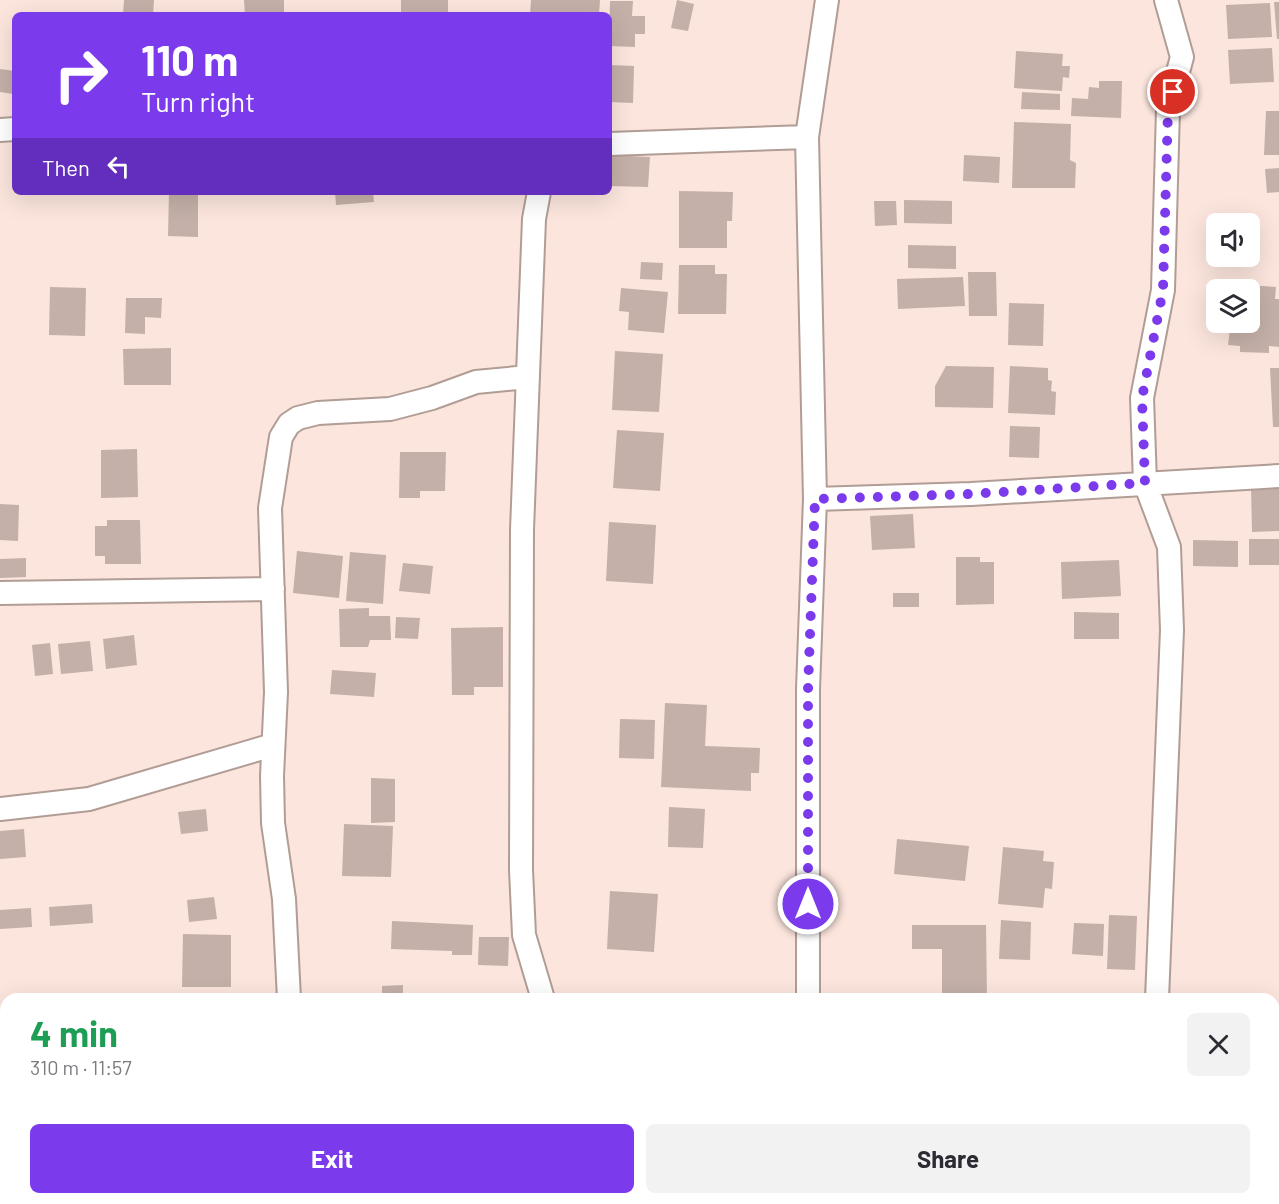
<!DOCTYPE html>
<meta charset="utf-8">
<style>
:root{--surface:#fff;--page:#f2f2f3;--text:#2b2b33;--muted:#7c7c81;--accent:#7c3aed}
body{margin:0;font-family:Barlow,sans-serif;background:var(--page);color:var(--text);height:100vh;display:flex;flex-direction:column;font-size:22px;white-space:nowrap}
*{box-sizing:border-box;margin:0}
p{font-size:20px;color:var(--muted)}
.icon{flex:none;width:33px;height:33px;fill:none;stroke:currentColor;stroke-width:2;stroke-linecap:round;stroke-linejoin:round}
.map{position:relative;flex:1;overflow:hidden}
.side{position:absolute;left:0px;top:993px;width:1280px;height:212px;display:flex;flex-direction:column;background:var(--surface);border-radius:18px 18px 0 0;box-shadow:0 6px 24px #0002}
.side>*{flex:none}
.top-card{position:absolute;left:12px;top:12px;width:600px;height:183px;border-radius:9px;box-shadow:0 6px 24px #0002;background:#7c3aed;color:#fff;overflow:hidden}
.fabs{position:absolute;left:1206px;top:213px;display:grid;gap:12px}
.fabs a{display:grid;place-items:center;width:54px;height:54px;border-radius:9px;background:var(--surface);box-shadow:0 6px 24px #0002;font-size:30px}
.pin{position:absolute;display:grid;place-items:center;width:51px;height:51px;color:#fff;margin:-26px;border:3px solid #fff;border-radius:50%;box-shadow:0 2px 6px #0007}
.me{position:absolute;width:66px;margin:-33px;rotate:0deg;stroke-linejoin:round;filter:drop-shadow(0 0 4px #0008)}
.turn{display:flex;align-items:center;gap:21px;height:126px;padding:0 30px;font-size:27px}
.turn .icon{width:78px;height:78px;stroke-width:2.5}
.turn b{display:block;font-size:42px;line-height:51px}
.then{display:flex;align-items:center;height:57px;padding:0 30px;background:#0003;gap:12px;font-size:22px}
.round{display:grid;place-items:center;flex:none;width:63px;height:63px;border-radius:9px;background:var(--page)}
.overview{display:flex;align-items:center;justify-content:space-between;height:102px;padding:0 30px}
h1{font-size:36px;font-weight:700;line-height:45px;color:#1e9e55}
.cta{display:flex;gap:12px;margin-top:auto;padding:12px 30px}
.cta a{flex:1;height:69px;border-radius:9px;background:var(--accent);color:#fff;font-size:24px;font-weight:700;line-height:69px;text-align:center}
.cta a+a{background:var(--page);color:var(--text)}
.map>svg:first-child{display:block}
</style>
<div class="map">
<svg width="1279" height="1204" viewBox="0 0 1279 1204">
<rect width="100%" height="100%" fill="#fbe5dd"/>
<path fill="#c4b0a8" d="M124,0H154L153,15H123Z
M244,0H284V15H245Z
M401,0H448V15H401Z
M531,0H600L599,15H530Z
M677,0L694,4L688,31L671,28Z
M610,1H633L632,16H645V34H635V47L609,46Z
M1274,2H1279V39H1277Z
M1270,3L1272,37L1228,39L1226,5Z
M1272,48L1274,82L1230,84L1228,50Z
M1016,51L1063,54L1062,66H1070L1069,78L1063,77L1062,91L1014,88Z
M609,65L634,66L633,103L609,102Z
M0,69L15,71L13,94L0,92Z
M1099,81H1122L1121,118L1071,116L1072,98L1088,99L1089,87L1099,88Z
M1022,92L1060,94V110L1021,109Z
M1266,111H1279V155H1264Z
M1014,122L1071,124L1070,160L1076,163L1075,188H1012Z
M609,155L650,157L648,187L609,186Z
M964,155L1000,157L999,183L963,181Z
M1279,168V192L1267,193L1265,169Z
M679,191L733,192L732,221H727V248H679Z
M169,192H198V237L168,236Z
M335,192H373L374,202L336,205Z
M904,200L952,201V224L904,223Z
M874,201H896L897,225L875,226Z
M908,245L956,246V269L908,268Z
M641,262L663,263L662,280L640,279Z
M679,265H715V274H727L726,314H678Z
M968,272H996L997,316H969Z
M963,277L965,306L898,309L897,279Z
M1250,285L1276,287L1275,299H1279V347L1269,346V353L1240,352V346L1228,345L1230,328L1223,327L1224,322H1250Z
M50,287L86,288L85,336L49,335Z
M621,288L668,292L664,333L628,330L629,312L619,311Z
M126,298H162L161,318L145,317V334L125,333Z
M1009,303L1044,304L1043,346L1008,345Z
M171,348V385H124L123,349Z
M615,351L663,354L659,412L612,410Z
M946,366L994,367L993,408L935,407V386Z
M1010,366L1048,368V380L1052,381L1051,391L1056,392L1055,415L1008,413Z
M1270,368H1279V427H1273Z
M1010,426L1040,427L1039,458L1009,457Z
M617,430L664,433L660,491L613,488Z
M137,449L138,497L101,498V450Z
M400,452H446L445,491H420V498H399Z
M1279,486V531L1252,532L1251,487Z
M0,504L19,505L18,541L0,540Z
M913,514L915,548L872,550L870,516Z
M107,520H140L141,564H105V556H95V526H107Z
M609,522L656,525L653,584L606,581Z
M1249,539H1279V565H1249Z
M1193,540L1238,541V567L1193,566Z
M297,551L343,556L339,598L293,593Z
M350,552L386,555L383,604L346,601Z
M956,557H980V562H994V604L956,605Z
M26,558V577L0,578V559Z
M1119,560L1121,596L1062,599L1061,562Z
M403,563L433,566L430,594L399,591Z
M893,593H919V607H893Z
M369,608V616H390L391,640H370L368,647H340L339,609Z
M1074,612L1119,613V639H1074Z
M396,617L420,618L418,639L395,638Z
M503,627V687H474V695H452L451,628Z
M134,635L137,665L106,669L103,639Z
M90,641L93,671L61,674L58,644Z
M50,643L53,674L35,676L32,645Z
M332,670L376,673L374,697L330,694Z
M665,703L707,705L705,746L760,748L759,773H751V791L661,787Z
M620,719L655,720L654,759L619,758Z
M371,778L395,779V822L371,823Z
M669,807L705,809L703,848L668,847Z
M206,809L208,831L181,834L178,812Z
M344,824L393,826L391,877L342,876Z
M24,829L26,857L0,859V831Z
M897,839L969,846L965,881L894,874Z
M1003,847L1044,851L1043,861L1054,862L1052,889L1045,888L1043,908L998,904Z
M610,891L658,894L654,952L607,949Z
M214,897L217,919L189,922L187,900Z
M92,904L93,923L50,926L49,907Z
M31,908L32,927L0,929V910Z
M1109,915L1137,916L1135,970L1107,969Z
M1001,920L1031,922L1030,960L999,959Z
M392,921L473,925L472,955H452V951L391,949Z
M1074,923L1104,924L1103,956L1072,954Z
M912,925H986L987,999H942V949H912Z
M183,934L231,935V987H182Z
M479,937H509L508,966L478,965Z
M403,985V999H382V986Z
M624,1198V1204H595L594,1199Z
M626,1198H657L658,1204H626Z
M674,1198H705L706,1204H675Z
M924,1198H964L965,1204H925Z"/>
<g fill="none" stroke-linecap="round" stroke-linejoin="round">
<defs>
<path id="street" d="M0,130L15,129
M609,144L807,137
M539,192L534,219L522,530L521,870L524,935L543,999
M815,499L971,494L1279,476
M0,593L273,589
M0,809L89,799L273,745
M289,999L284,899L273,823L272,776L276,692L270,508L281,437L289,424L298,418L318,413L390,409L432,398L476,382L528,377
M808,999V689L815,499L807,137L827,0
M1157,999L1172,630L1169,547L1145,483L1142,398L1163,290L1168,109L1182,57L1166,0
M0,1060H6
M809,1204V1198"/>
</defs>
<use href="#street" stroke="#b19d95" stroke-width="26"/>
<use href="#street" stroke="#fff" stroke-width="22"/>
</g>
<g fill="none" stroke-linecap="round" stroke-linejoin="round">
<path stroke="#7c3aed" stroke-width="10" stroke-dasharray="0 18" d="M808,904V689L815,499L971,494L1145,483L1142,398L1163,290L1168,109L1173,92"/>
</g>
</svg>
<div class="fabs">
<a><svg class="icon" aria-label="sound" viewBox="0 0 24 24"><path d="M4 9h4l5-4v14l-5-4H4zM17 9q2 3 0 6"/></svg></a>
<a><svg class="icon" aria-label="layers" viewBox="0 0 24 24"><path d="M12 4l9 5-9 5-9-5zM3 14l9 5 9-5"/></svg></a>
</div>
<div class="pin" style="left:1173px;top:92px;background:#d93025"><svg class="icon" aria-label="arrive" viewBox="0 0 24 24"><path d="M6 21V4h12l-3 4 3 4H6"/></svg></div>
<svg class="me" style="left:808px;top:904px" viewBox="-20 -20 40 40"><circle r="17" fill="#7c3aed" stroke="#fff" stroke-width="3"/><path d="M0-11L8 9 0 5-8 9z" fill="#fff"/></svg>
<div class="top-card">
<div class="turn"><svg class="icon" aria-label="right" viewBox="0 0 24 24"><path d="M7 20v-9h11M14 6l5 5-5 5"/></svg><div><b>110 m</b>Turn right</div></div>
<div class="then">Then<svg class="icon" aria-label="left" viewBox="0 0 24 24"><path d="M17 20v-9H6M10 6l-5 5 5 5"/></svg></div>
</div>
<section class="side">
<div class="overview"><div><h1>4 min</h1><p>310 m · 11:57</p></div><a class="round"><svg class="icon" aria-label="close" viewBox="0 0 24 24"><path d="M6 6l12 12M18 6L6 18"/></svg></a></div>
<div class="cta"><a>Exit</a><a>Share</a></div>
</section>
</div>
